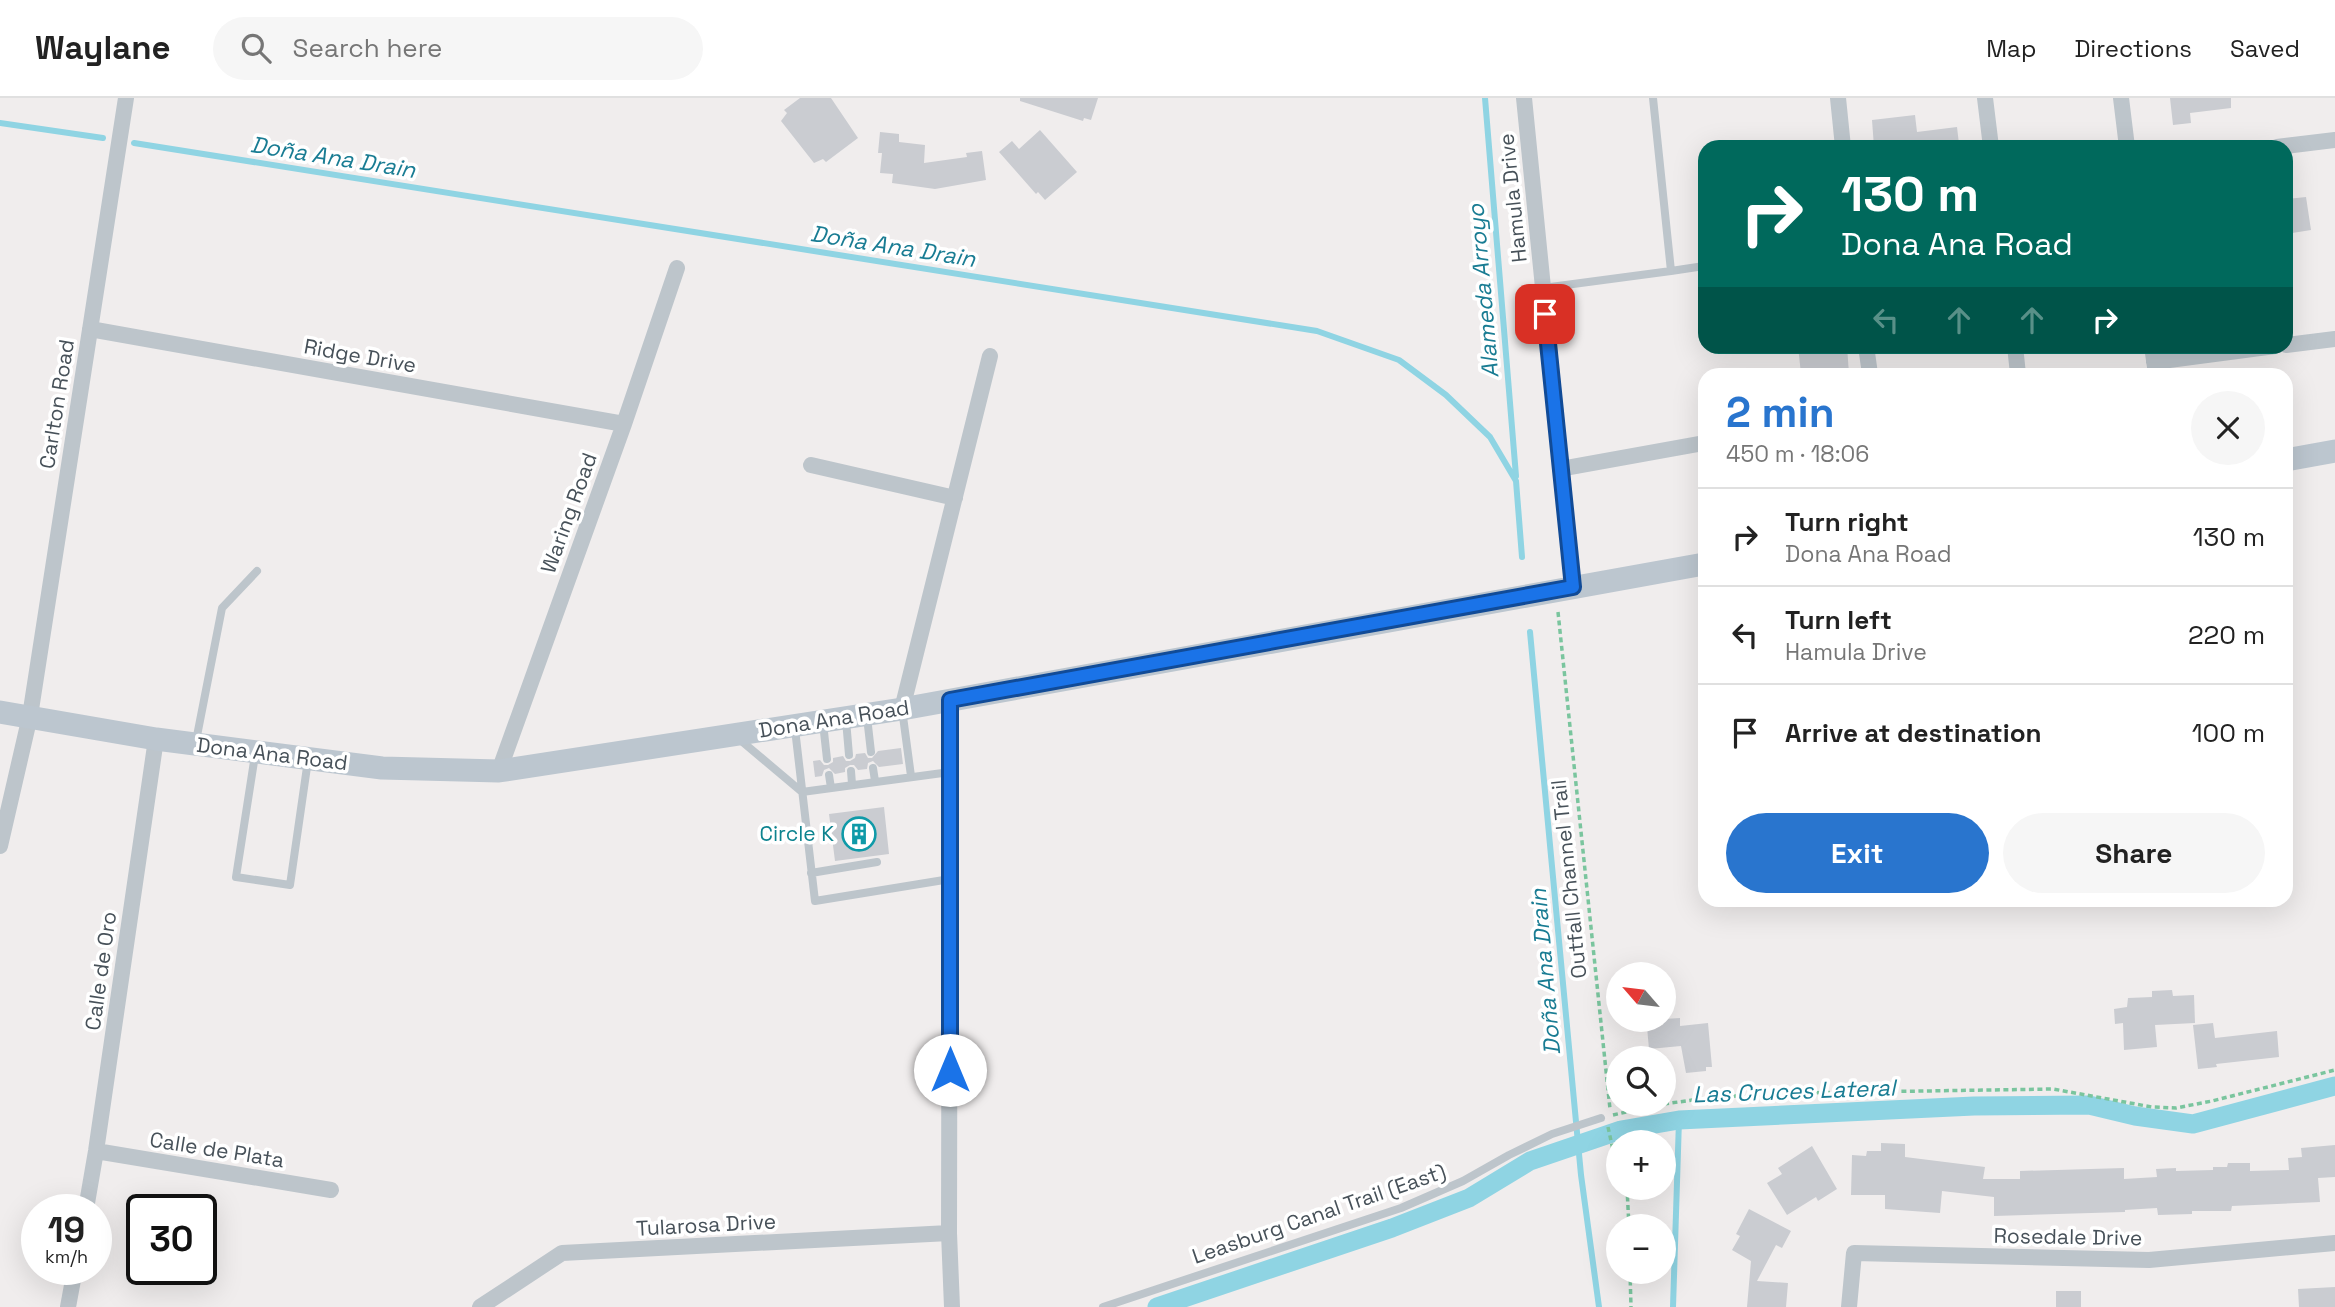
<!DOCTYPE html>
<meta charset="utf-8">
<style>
:root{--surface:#fff;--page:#f6f6f6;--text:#222;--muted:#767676;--line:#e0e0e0;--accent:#2975ce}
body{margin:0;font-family:"Space Grotesk",sans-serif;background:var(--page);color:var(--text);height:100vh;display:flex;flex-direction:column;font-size:26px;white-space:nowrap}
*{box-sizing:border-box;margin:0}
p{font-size:23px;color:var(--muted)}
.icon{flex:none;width:38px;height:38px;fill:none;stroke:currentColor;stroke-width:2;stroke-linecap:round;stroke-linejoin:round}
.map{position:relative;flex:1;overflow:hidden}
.sheet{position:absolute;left:1698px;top:270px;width:595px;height:539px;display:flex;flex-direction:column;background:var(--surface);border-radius:21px;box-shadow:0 7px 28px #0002}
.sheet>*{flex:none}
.banner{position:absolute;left:1698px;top:42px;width:595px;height:214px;border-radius:21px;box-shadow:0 7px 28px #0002;background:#00695c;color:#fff;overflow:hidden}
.needle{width:46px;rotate:298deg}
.buttons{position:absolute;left:1606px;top:864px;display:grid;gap:14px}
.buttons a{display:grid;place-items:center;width:70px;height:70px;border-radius:50%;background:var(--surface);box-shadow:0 7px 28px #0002;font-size:35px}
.speed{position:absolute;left:21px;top:1096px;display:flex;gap:14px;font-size:35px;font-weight:700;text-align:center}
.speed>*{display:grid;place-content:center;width:91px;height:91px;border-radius:50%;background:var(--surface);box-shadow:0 7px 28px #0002;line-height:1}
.speed small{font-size:18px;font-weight:400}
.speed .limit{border:4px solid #111;border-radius:10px;background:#fff;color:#111}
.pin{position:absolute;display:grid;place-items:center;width:60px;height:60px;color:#fff;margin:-30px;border-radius:14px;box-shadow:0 4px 10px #0006}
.me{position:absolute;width:77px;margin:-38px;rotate:0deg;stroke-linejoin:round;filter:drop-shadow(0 0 5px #0008)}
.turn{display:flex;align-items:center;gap:24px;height:147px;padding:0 28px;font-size:32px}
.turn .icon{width:91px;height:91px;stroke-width:2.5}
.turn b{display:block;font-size:49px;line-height:60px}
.lanes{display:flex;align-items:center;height:66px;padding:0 28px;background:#0003;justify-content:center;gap:35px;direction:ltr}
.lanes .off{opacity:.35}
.round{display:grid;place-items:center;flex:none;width:74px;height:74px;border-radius:37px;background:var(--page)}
.head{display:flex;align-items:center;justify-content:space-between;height:119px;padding:0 28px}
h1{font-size:42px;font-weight:700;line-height:52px;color:var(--accent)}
.primary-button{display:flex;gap:14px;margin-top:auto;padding:14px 28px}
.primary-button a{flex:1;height:80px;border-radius:42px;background:var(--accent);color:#fff;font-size:28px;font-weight:700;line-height:80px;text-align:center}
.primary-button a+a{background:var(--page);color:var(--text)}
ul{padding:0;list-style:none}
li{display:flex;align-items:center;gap:21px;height:98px;padding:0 28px;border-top:2px solid var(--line)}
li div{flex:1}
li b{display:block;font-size:26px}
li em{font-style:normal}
header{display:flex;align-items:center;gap:42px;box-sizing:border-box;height:98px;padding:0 35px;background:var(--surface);border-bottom:2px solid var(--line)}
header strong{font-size:33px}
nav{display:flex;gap:38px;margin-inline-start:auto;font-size:24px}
.search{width:490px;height:63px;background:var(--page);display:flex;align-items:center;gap:18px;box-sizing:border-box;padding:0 24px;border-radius:38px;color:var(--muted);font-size:26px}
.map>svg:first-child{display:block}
</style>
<header>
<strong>Waylane</strong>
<div class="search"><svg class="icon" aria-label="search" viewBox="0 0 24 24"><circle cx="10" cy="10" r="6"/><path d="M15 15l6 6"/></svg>Search here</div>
<nav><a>Map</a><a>Directions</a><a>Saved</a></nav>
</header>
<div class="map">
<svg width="2335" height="1209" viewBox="0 0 2335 1209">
<rect width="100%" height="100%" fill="#f0eded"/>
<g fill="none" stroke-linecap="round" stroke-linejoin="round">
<path stroke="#8fd4e3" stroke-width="6" d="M1485,0L1516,378
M0,25L103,40
M134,45L1317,233L1399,262L1446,297L1490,339L1516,383L1522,459
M1530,534L1581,1077L1599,1209
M1673,1209L1679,1022"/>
<path stroke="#8fd4e3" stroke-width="19" d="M1157,1209L1392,1130L1469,1100L1530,1063L1621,1032L1679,1022L1974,1008L2089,1007L2135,1018L2193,1026L2335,988"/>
</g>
<path fill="#caccd1" d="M800,0H831L858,40L826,64L823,61L814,65L781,23L787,15L784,12Z
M1020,0H1098L1091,22L1084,20L1083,23L1020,3Z
M2170,0H2231V10L2190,15L2191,25L2173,27Z
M1915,17L1917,34L1957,29L1959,46L1937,49H1874L1872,22Z
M1040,32L1077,74L1045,102L1038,94L1036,96L999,54L1012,43L1019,51Z
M880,34L899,36V44L925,47L924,65L967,59L966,55L982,53L986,82L935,91L892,85L893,76L880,75L882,55H878Z
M2306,99L2311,132L2286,136V111L2288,110L2287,101Z
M1798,248H1847L1849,276H1801Z
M901,650L903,666L879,669L873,663L868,665L867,671L858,672L854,667H850L845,670V674L835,676L829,670L824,672L822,678L815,679L813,663L820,662L824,667H828L833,664V660L843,658L846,663H850L855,660L856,656L865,655L868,660H872L878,653Z
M884,709L889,756L835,763L829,716Z
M2172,892L2173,898L2194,897L2195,925L2155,927L2157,949L2124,952L2123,925L2115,926L2114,911L2127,909L2128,900L2152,899V893Z
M1680,920V928L1708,925L1712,969H1706V973L1686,975L1681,948L1649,951L1647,929L1663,927L1664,921Z
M2213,925L2215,940L2277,933L2279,959L2216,966L2217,969L2198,971L2193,927Z
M1881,1045L1905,1046V1059L1985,1069L1983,1081H2020V1073L2124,1070V1081L2157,1079L2156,1071L2176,1070V1073L2213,1072V1069H2227L2228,1065H2250V1073L2289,1072L2288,1060L2302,1059L2301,1050L2335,1047V1079L2318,1080L2320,1104L2232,1108L2231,1113H2192V1116L2158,1117L2157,1110L2125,1112V1114L1994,1118V1099L1942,1093L1940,1115L1885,1111V1097H1851L1852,1057L1866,1058L1867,1053H1881Z
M1812,1048L1837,1091L1818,1103L1816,1099L1787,1117L1767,1085L1782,1076L1778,1070Z
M1749,1111L1791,1133L1782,1150L1776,1147L1757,1183L1788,1185L1786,1209H1747L1751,1163L1732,1152L1740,1138L1736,1136Z
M2335,1189V1209H2299L2298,1191Z
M2056,1193H2081V1209H2056Z"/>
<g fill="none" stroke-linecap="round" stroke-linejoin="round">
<path stroke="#7ac59e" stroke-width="3.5" stroke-dasharray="5 3.5" stroke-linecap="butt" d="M1558,514L1610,1011
M1664,1006L1714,999L1796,995L2053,991L2152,1009L2176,1010L2212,1003L2335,972
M1613,1017L1662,1006
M1608,1029L1613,1052L1619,1063
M1627,1090L1629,1129
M1630,1174L1631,1209"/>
<path stroke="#bdc5cb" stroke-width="8" d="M1671,173L1704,168
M1543,190L1671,173L1653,0
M902,611L911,678
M867,619L871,654
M846,622L849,657
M823,625L827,661
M795,631L815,803L950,781
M739,641L802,694L950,674
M196,643L222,510L257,473
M255,657L236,779L290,787L308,662
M873,670L875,683
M851,673L852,686
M829,677L831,690
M811,775L877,764
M1103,1209L1401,1110L1463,1083L1509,1057L1552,1036L1601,1020"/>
<path stroke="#bdc5cb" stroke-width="16" d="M1524,0L1573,489
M1838,0L1843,49
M1985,0L1991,49
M2121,0L2127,49
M2277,49L2335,42
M90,231L624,326
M2286,247L2335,241
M1866,248L1870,276
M2015,248L2018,276
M2152,248L2156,276
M2154,264L2275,248
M811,367L955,400
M1560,371L1704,345
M950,602L949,1135L952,1209
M902,611L990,258
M499,673L624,326L677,170
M0,748L30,618L126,0
M96,1053L331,1092
M86,1111L96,1053L156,641
M68,1209L75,1171
M480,1209L562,1155L949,1135
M1849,1209L1854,1155L2149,1162L2335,1145"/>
<path stroke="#bcc6cf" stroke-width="23" d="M2286,362L2335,353
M0,614L156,641L382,670L499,673L902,611L1704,466"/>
</g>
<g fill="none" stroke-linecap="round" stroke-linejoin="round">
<defs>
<path id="route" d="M950,972V602L1573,489L1545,216"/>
</defs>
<use href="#route" stroke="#114b97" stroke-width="18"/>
<use href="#route" stroke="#1a73e8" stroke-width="12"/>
</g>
<defs>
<symbol id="building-ring" viewBox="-11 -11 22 22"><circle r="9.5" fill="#fff" stroke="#0f9aa8" stroke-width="1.5"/><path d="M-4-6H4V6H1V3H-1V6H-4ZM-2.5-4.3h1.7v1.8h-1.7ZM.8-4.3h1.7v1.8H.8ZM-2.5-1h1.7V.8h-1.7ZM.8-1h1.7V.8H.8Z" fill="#0f9aa8"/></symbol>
</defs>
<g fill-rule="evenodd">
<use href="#building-ring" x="840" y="717" width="38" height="38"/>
</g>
<g text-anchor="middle" stroke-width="7" stroke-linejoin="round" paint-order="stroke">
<g font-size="21" fill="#475159" stroke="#fff">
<text transform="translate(1513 100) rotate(-96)" y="7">Hamula Drive</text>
<text transform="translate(360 258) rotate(10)" y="7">Ridge Drive</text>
<text transform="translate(57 306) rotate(-81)" y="7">Carlton Road</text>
<text transform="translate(569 415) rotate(-70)" y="7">Waring Road</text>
<text transform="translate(834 621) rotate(-9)" y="7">Dona Ana Road</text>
<text transform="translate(272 656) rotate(7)" y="7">Dona Ana Road</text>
<text transform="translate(1569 781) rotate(-96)" y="7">Outfall Channel Trail</text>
<text transform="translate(101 873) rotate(-82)" y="7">Calle de Oro</text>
<text transform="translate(217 1052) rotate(9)" y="7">Calle de Plata</text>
<text transform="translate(1319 1116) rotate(-19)" y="7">Leasburg Canal Trail (East)</text>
<text transform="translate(706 1127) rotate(-3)" y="7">Tularosa Drive</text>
<text transform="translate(2068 1139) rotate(1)" y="7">Rosedale Drive</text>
</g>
<g font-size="21" fill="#0d838f" stroke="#fff" text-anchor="end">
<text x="834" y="743">Circle K</text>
</g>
<g font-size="23" font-style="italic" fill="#197c93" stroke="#fff">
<text transform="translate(333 59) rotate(9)" y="8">Doña Ana Drain</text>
<text transform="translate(893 148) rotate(9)" y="8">Doña Ana Drain</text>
<text transform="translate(1483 193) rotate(-95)" y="8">Alameda Arroyo</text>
<text transform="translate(1545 874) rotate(-95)" y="8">Doña Ana Drain</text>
<text transform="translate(1794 993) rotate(-2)" y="8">Las Cruces Lateral</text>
</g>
</g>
</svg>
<div class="buttons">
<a><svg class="needle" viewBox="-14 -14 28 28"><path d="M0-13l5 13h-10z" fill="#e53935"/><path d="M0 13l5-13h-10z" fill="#767676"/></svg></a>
<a><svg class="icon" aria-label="search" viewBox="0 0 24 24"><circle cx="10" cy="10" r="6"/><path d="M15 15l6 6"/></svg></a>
<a>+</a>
<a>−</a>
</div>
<div class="speed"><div>19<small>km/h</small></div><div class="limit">30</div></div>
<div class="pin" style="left:1545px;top:216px;background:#d93025"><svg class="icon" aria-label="arrive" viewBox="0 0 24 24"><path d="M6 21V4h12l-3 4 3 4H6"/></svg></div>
<svg class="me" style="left:950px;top:972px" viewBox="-20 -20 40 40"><circle r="19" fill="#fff"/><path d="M0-13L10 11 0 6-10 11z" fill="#1a73e8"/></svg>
<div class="banner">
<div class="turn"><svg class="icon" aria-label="right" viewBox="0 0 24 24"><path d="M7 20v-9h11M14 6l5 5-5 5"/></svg><div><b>130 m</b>Dona Ana Road</div></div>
<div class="lanes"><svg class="icon off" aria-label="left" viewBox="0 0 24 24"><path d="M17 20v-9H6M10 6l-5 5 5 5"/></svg><svg class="icon off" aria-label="ahead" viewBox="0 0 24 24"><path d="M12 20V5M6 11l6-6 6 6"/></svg><svg class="icon off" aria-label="ahead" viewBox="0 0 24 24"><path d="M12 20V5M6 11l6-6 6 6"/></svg><svg class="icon" aria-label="right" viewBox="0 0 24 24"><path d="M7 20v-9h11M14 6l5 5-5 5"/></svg></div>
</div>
<section class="sheet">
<div class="head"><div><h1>2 min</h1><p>450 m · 18:06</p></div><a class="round"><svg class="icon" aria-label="close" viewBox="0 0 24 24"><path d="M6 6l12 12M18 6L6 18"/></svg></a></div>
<ul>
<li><svg class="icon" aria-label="right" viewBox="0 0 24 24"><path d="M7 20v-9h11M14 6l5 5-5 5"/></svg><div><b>Turn right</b><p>Dona Ana Road</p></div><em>130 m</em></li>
<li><svg class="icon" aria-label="left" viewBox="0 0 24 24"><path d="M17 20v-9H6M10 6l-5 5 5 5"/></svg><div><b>Turn left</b><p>Hamula Drive</p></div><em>220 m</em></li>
<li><svg class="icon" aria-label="arrive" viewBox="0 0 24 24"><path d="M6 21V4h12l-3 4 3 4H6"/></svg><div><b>Arrive at destination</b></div><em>100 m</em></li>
</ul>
<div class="primary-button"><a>Exit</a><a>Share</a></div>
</section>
</div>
